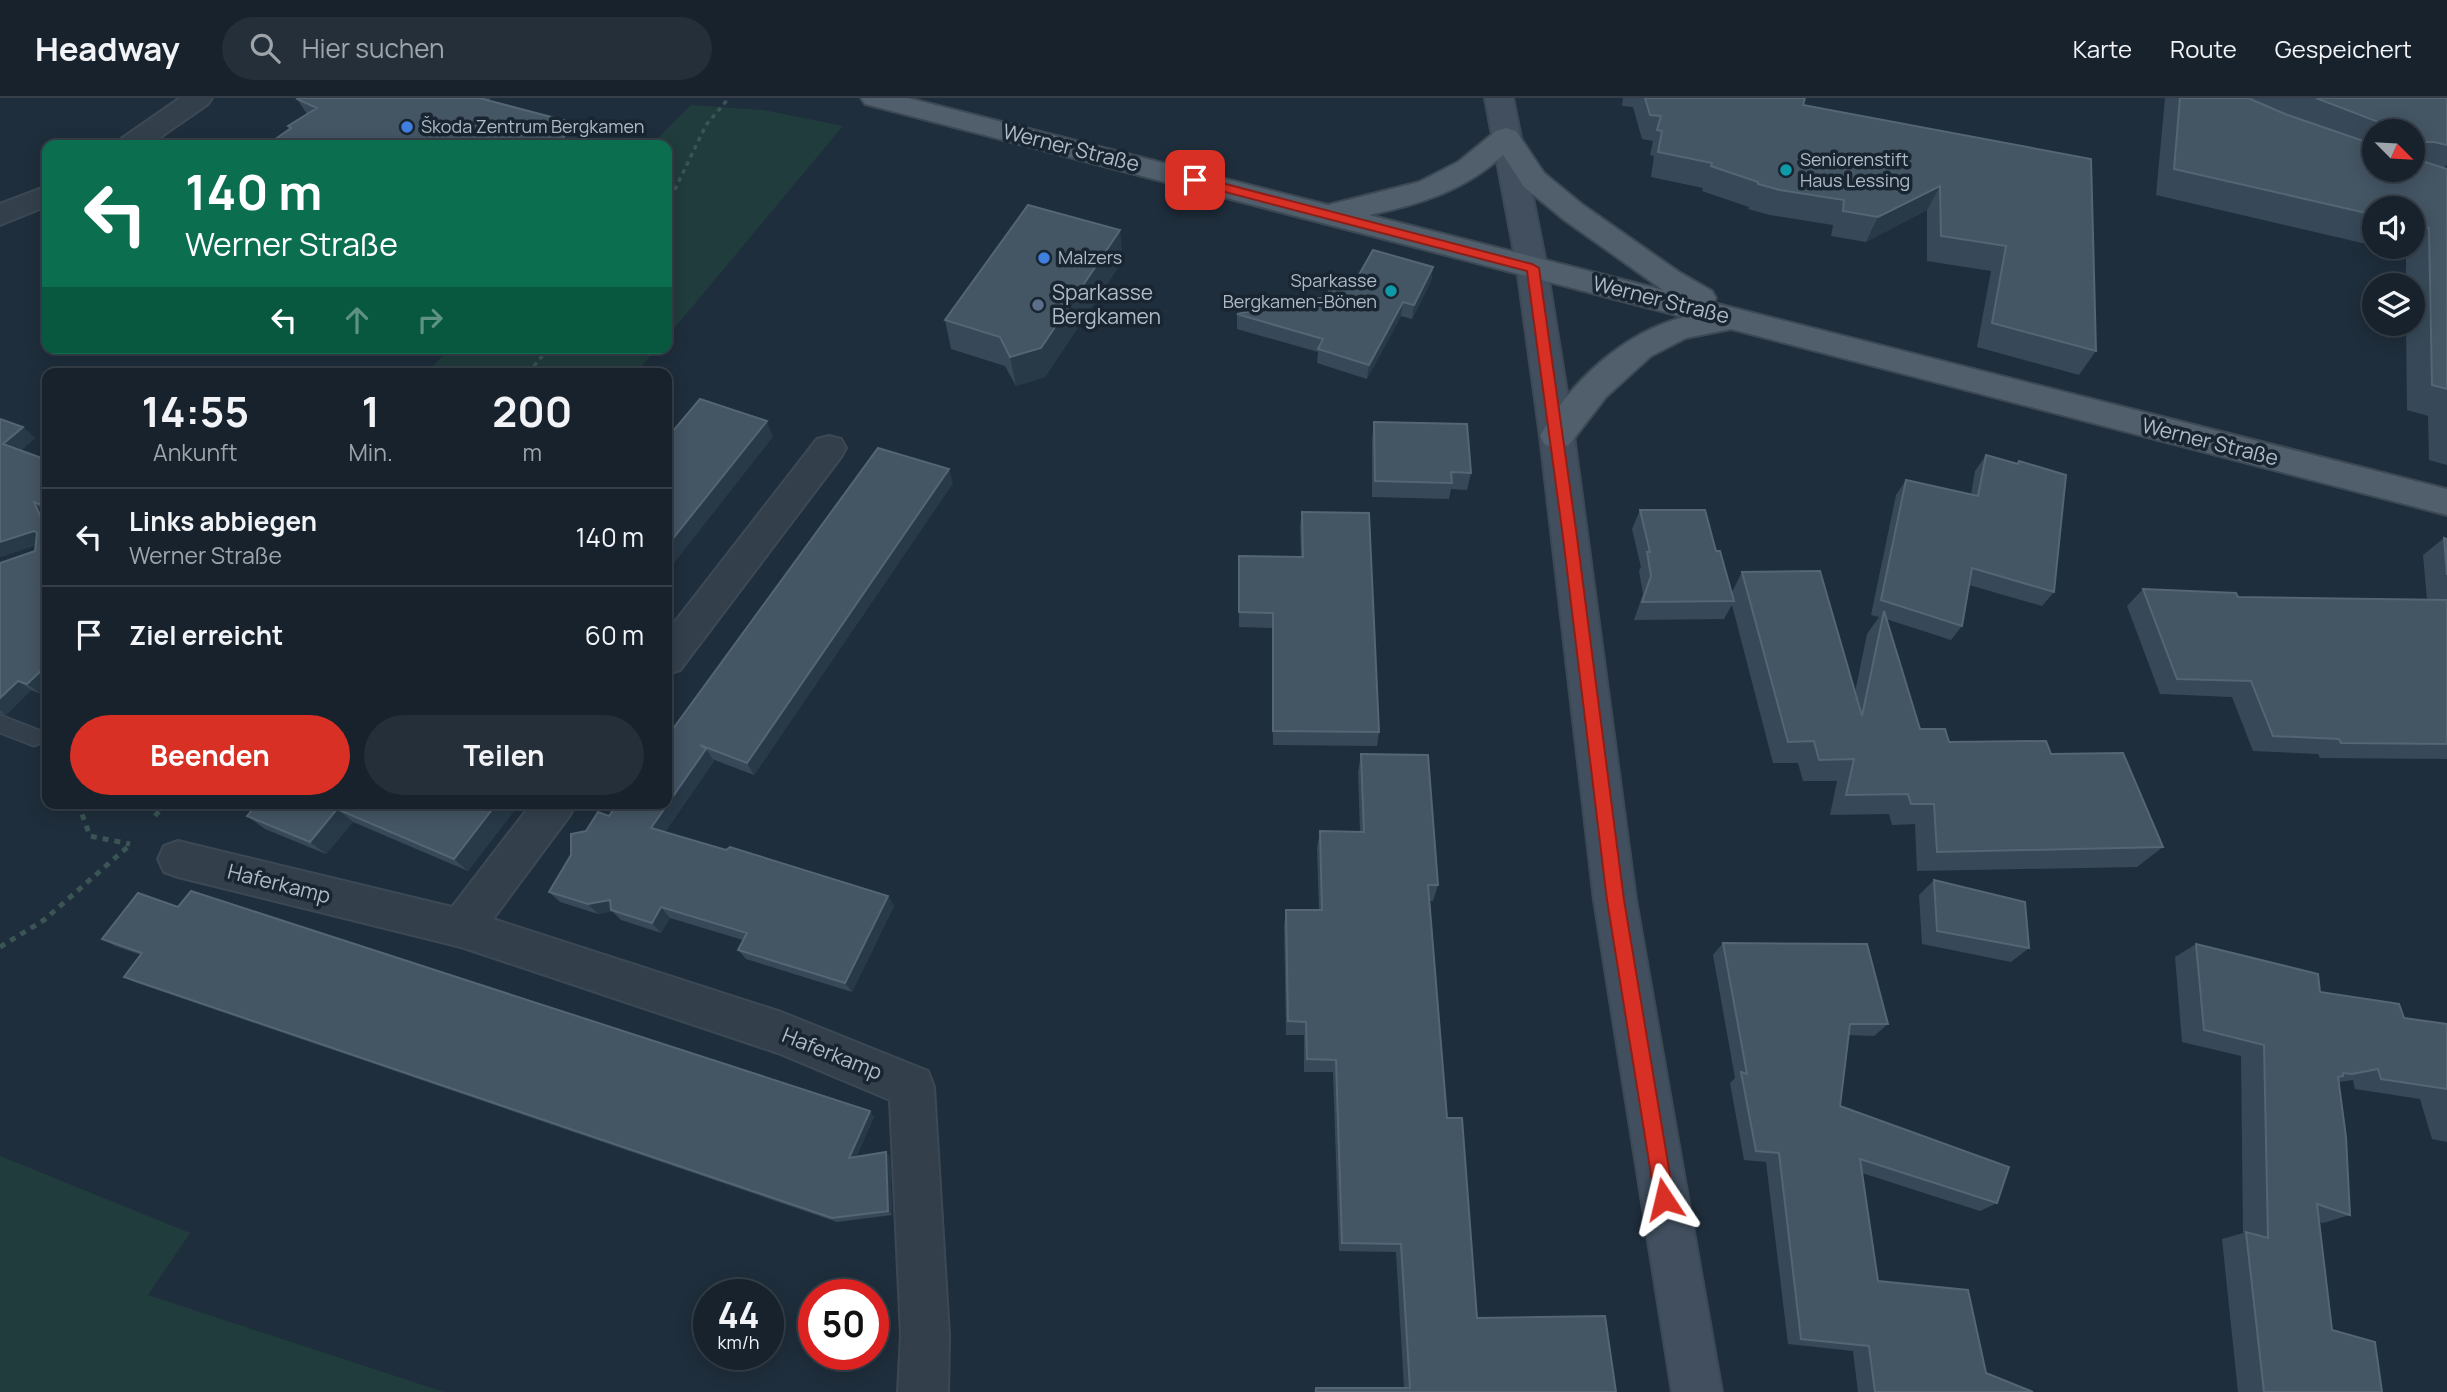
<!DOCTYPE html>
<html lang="de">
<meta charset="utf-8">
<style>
:root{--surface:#17222d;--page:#242f39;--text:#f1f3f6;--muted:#9ea4aa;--line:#363f49;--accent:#d93025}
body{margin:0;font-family:Manrope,sans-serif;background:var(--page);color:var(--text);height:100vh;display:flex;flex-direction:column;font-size:26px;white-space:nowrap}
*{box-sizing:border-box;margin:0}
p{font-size:23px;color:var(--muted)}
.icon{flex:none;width:38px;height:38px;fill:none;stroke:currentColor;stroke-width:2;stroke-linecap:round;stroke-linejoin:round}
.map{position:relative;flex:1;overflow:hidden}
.panel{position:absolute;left:42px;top:270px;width:630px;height:441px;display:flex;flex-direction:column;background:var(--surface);border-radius:14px;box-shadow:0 4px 18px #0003,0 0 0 2px var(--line)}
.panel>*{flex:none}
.guide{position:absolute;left:42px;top:42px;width:630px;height:214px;border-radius:14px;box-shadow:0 4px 18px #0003,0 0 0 2px var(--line);background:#0b6e4f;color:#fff;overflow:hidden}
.needle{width:46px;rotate:114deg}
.tools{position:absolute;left:2362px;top:21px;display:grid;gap:14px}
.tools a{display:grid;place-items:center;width:63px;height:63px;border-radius:50%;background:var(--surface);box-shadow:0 4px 18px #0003,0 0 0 2px var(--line);font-size:35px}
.speed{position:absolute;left:693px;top:1181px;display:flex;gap:14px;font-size:35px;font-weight:700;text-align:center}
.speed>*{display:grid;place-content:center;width:91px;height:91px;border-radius:50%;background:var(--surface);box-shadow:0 4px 18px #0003,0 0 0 2px var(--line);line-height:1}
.speed small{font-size:18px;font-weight:400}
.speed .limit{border:10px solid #d22;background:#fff;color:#111}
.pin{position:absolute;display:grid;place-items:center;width:60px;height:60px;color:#fff;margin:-30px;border-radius:14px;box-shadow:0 4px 10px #0006}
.me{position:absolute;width:77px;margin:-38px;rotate:350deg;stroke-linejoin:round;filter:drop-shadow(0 0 5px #0008)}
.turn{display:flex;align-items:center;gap:24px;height:147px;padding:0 28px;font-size:32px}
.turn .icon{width:91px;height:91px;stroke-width:2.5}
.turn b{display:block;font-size:49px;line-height:60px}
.lanes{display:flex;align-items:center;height:66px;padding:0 28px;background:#0003;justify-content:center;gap:35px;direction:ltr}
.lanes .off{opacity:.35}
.eta{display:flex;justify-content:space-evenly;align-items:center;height:119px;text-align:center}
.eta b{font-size:42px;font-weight:700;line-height:49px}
.button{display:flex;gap:14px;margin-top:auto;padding:14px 28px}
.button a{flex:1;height:80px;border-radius:42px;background:var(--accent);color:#fff;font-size:28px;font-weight:700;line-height:80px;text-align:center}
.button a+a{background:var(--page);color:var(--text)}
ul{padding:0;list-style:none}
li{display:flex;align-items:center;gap:21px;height:98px;padding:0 28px;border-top:2px solid var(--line)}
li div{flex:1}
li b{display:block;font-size:26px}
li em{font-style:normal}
header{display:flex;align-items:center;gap:42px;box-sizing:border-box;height:98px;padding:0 35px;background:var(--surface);border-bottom:2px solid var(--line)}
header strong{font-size:33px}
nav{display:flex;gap:38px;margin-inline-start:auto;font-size:24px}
.search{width:490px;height:63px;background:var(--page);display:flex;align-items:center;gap:18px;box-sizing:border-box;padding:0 24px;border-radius:38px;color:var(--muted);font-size:26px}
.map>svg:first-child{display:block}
</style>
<header>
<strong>Headway</strong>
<div class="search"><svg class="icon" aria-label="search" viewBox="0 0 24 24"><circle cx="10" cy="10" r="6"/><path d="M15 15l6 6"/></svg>Hier suchen</div>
<nav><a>Karte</a><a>Route</a><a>Gespeichert</a></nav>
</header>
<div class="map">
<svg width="2447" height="1294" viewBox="0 0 2447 1294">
<rect width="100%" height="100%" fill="#1f2e3c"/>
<path fill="#213c3d" d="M691,7L763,12L843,28L667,239V47H651Z
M450,250H657L636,275H426Z
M0,1058L190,1135L148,1197L444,1294H0Z"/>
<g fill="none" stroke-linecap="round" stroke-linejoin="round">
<defs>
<path id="lane" d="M0,617L41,633L44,639L41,645L34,648L0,635Z"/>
<path id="street" d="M180,0H212L208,6L149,47H117L121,41Z
M47,88V108L0,127V106Z
M829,338L841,341L846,350L841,359L680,572L667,576V534L817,341Z
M532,705H576L570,717L493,821L781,914L928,973L934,989L949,1237L948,1294H898L901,1237L890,1002L778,955L461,849L178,779L164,774L158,761L164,748L178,743L452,809Z"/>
<path id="secondary" d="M1485,0H1513L1547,170L1574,338L1636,802L1722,1294H1672L1594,802L1540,338L1517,170Z"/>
<path id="primary" d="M861,0H908L1328,107L1419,84L1458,64L1496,33L1506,30L1516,33L1544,75L1583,107L1679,174L1712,193L1716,200L1714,205L2447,391V417L1731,231L1686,240L1651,258L1606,299L1569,347L1557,350L1545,347L1540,338C1571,283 1623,235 1684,219L865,6ZM1503,57L1524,89L1563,121L1663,192L1369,117C1418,107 1466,92 1503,57Z"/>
</defs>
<use href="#lane" stroke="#3c4955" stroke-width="3"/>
<use href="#street" stroke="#3c4955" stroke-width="4"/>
<use href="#secondary" stroke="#3c4955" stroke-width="4"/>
<use href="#primary" stroke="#3c4955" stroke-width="4"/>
<path stroke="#3a5554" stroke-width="3.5" stroke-dasharray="4.5 4.5" stroke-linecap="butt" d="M667,108L706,27L729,0
M528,275L549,250"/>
<path stroke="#3a5554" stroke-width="5" stroke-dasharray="6 6" stroke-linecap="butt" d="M78,705L90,738L130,746
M155,718L166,705
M0,849L44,822L131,746"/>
<use href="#lane" fill="#33404c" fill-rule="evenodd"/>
<use href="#street" fill="#33404c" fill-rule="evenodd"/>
<use href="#secondary" fill="#414f5f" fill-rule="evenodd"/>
<use href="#primary" fill="#515f6c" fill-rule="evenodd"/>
</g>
<path fill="#374958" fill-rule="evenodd" d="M298,0H491L489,2L290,31L288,28L307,16L297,1Z
M1623,0H1805L1803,7L2091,61L2096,253L2079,277L1977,249L1991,173L1927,163V112L1866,144L1831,138L1833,127L1770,117L1748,111L1749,109L1702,93L1703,90L1651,79L1654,58L1650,57L1653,43L1642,41L1633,9L1622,8Z
M2165,0H2447V67L2444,70L2447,71V367L2429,362L2428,318L2407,312L2406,226H2413V187H2406V155L2378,149H2413V110H2375V148L2156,97ZM2375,33H2413V72H2375Z
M1123,162L1045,279L1016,288L1005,268L951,251L945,222Z
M1433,169L1431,183L1412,221L1401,218L1367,281L1317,265L1318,254L1237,231V216L1326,199L1352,189Z
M1374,324L1471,375L1467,392L1451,391L1449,401L1372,399V341Z
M23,329L35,340L20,353L47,362V589L41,596L31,592L6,617L0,615V465L35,453L36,447L0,459Z
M1986,357L2016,366L2019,363L2054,494L2042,508L1969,487L1962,528L1951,542L1886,521L1920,631L1949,644L2051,656L2163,749L2137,769L1917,773L1915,726L1892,727L1889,716L1830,717L1837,683H1803L1798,665H1773L1732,507L1724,521L1634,522L1643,496L1639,473L1641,469L1632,431L1640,412L1716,453L1732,494L1742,474L1855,594L1867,536L1879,519L1871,517L1896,397L1906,382L1971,397L1975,373Z
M953,385L754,677L712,661L714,663L665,734L726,752L888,798L894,808L852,894L746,861L738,852L743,842L670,820L661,835L621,822L612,813L598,816L560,804L549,794L586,733L609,718L667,639Z
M1302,414L1379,634L1377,648L1273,647L1272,530L1239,529V458L1301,459L1300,429Z
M2444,440L2447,441V661L2320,660L2318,656L2253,653L2232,599L2160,596L2127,508L2143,491L2238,499L2427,501L2423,457Z
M1361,656L1438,787L1433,803H1430L1447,1020L1477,1220L1616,1294H1314L1316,1290H1404L1396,1154L1339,1153L1333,974H1304V937H1286L1284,827L1286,812H1319L1317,750L1320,733L1360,734L1358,674Z
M258,705H520L468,773L353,724L326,756L265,731L247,718Z
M1934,782L2029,850L2011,864L1922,846L1919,797Z
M178,809L874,1019L856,1059L886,1054L890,1059L892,1117L837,1124L137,885L124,879L141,857L115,848L102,841Z
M1723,845L1888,926L1874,938L1848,937L1840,1008L1997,1105L1980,1113L1862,1075L1878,1183L1986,1275L2033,1294H1858L1853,1253L1788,1246L1766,1064L1744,1062L1730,985L1735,980L1713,857Z
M2196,846L2320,894L2404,920L2447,926V1044L2432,1041L2420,1001L2355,991L2353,982L2338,984L2350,1117L2323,1125L2319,1124L2332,1232L2382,1294H2238L2222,1141L2243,1135L2241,958L2182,944L2175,859Z"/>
<path fill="#283948" d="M578,26L587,47H555Z
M1940,88L1927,112L1866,144L1878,119Z
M1120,132L1123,162L1045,279L1016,288L1010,259Z
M1433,169L1431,183L1412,221L1414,207Z
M1403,204L1401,218L1367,281L1369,267Z
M767,323L773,339L667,474V448Z
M23,329L35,340L15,357L3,346Z
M949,371L953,385L754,677L747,665Z
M34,404L47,417V433Z
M34,433L46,444L0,459V444Z
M47,567V589L41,596L27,586Z
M18,583L31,592L6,617L0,612V600Z
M706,651L714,663L660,741L651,730Z
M497,705H520L468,773L454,761Z
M337,711L353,724L326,756L310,744Z
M888,798L894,808L852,894L845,885Z
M610,802L620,812L598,816L588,806Z
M661,809L670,820L661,835L652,825Z
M870,1013L874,1019L854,1065L849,1060Z
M886,1054L890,1059L892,1117L888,1113Z"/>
<path fill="#445564" stroke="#546574" stroke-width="2" d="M298,0H479L578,26L555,47H267L291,30L288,28L317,10L297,1Z
M1645,0H1805L1803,7L2091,61L2096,253L1992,225L2006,148L1941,138L1940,88L1878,119L1843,113L1844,102L1780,92L1758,86V84L1711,68L1712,65L1658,54L1662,33L1657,32L1661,18L1650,17Z
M2180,0H2248L2285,16L2375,47V72H2413V60L2447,71V291L2432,287L2429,130L2413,126V110H2375V117L2174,71Z
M2316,0H2447V47L2434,44H2413V33H2398L2397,31Z
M1028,107L1120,132L1041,250L1010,259L1000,239L945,222Z
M1373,152L1433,169L1414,207L1403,204L1369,267L1318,251L1323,241L1237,216L1326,199L1334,184L1352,189Z
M700,301L767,323L667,448V340Z
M0,321L23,329L3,346L47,362V409L34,404L47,433V567L27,586L18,583L0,600V465L35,453L37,435L34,433L0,444Z
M1374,324L1467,326L1471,375L1451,374L1452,385L1375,383Z
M878,350L949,371L747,665L700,647L706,651L651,730L726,752L730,749L888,798L845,885L738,852L747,835L661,809L652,825L611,812L610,802L588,806L549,794L571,757V736L586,733L598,714L609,718L618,705H667V639Z
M1986,357L2018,366L2019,363L2066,377L2054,494L1972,470L1962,528L1881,502L1906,382L1978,398Z
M1640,412H1705L1716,453H1720L1734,503L1642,504L1651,478L1647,454H1650Z
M1302,414L1369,415L1379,634L1273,633V515L1239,514V458L1303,459Z
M2444,440L2447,441V477Z
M1820,473L1862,618L1884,513L1920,631H1945L1949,644L2046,643L2051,656L2123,655L2163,749L1937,754L1934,706H1911L1908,696L1846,697L1854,661L1819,662L1814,643L1788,644L1742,474Z
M2143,491L2236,495L2238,499L2447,502V646L2341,645L2339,641L2273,638L2251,583L2177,581Z
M1361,656L1428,657L1438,787H1428L1447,1020H1462L1477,1220L1605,1218L1616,1294H1316V1290H1410L1401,1146L1342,1145L1336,962L1307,961L1306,924L1288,923L1286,812H1322L1320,733L1364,734Z
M258,705H497L454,761L337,711L310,744L247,718Z
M1934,782L2025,804L2029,850L1937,833Z
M191,793L870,1013L849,1060L886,1054L888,1113L832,1120L124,879L142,855L102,841L138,795L178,809Z
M1723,845L1867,846L1888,926H1850L1840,1008L2009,1069L1997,1105L1860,1061L1878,1183L1968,1192L1986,1275L2033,1294H1875L1869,1248L1801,1241L1779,1055L1756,1053L1741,974L1747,976Z
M2196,846L2318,876L2320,894L2399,906L2404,920L2447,926V991L2381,981L2378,971L2352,976L2343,975V978L2338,979L2346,1039L2350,1117L2317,1106L2332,1232L2375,1244L2382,1294H2264L2246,1134L2268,1140L2264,947L2204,932Z"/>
<path fill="#d93025" stroke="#8d1f18" stroke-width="2" d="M1195,78L1532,166L1539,170L1577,439L1624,802L1674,1101L1671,1108L1664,1111L1657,1108L1655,1101L1607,802L1563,439L1527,173L1191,85L1189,82Z"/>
<g fill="#3f7fe0" stroke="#192530" stroke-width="2.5">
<circle cx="407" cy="29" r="7"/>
<circle cx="1044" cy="160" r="7"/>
</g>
<g fill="#0f9aa8" stroke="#192530" stroke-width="2.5">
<circle cx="1786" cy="72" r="7"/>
<circle cx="1391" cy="193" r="7"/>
</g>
<circle fill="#5c6f8a" stroke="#192530" stroke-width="2.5" cx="1038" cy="207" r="7"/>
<g text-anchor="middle" stroke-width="7" stroke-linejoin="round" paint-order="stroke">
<g font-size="18" fill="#aebbc8" stroke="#192530" text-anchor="start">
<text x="421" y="35">Škoda Zentrum Bergkamen</text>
<text x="1800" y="68">Seniorenstift<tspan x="1800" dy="21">Haus Lessing</tspan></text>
<text x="1058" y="166">Malzers</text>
<text x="1377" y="189" text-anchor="end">Sparkasse<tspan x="1377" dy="21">Bergkamen-Bönen</tspan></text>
</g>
<g font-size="21" fill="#aebbc8" stroke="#192530">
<text transform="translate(1071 50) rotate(14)" y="7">Werner Straße</text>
<text transform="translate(1661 202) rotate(14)" y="7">Werner Straße</text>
<text transform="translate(2210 344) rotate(14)" y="7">Werner Straße</text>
<text transform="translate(279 786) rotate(14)" y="7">Haferkamp</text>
<text transform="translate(832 956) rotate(22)" y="7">Haferkamp</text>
</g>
<g font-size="21" fill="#aebbc8" stroke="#192530" text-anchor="start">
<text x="1052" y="202">Sparkasse<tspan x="1052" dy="24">Bergkamen</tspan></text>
</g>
</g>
</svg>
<div class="tools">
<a><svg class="needle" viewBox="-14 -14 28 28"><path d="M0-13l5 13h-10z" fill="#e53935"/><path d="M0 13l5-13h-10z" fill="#9ea4aa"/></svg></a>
<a><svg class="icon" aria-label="sound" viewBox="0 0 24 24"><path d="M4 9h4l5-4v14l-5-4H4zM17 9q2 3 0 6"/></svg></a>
<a><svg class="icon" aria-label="layers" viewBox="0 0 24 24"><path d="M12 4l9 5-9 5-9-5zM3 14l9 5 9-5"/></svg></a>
</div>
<div class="speed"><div>44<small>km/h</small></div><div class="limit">50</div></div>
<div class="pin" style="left:1195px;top:82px;background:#d93025"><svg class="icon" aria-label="arrive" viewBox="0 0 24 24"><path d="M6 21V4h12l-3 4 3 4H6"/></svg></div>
<svg class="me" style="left:1664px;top:1101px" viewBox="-20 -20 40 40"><path d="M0-17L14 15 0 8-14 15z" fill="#d93025" stroke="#fff" stroke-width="4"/></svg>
<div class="guide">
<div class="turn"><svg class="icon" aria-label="left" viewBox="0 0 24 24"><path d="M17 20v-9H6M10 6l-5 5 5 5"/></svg><div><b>140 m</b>Werner Straße</div></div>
<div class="lanes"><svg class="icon" aria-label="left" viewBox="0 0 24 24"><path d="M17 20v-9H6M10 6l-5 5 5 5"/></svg><svg class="icon off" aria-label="ahead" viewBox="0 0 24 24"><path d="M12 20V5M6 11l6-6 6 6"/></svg><svg class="icon off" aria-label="right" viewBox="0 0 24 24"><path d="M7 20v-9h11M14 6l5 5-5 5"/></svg></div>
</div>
<section class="panel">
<div class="eta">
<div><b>14:55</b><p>Ankunft</p></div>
<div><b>1</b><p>Min.</p></div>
<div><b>200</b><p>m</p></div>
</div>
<ul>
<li><svg class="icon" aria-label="left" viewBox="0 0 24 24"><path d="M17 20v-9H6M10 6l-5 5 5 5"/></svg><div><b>Links abbiegen</b><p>Werner Straße</p></div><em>140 m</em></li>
<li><svg class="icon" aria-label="arrive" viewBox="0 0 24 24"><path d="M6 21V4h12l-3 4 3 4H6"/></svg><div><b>Ziel erreicht</b></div><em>60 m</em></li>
</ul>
<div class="button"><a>Beenden</a><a>Teilen</a></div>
</section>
</div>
